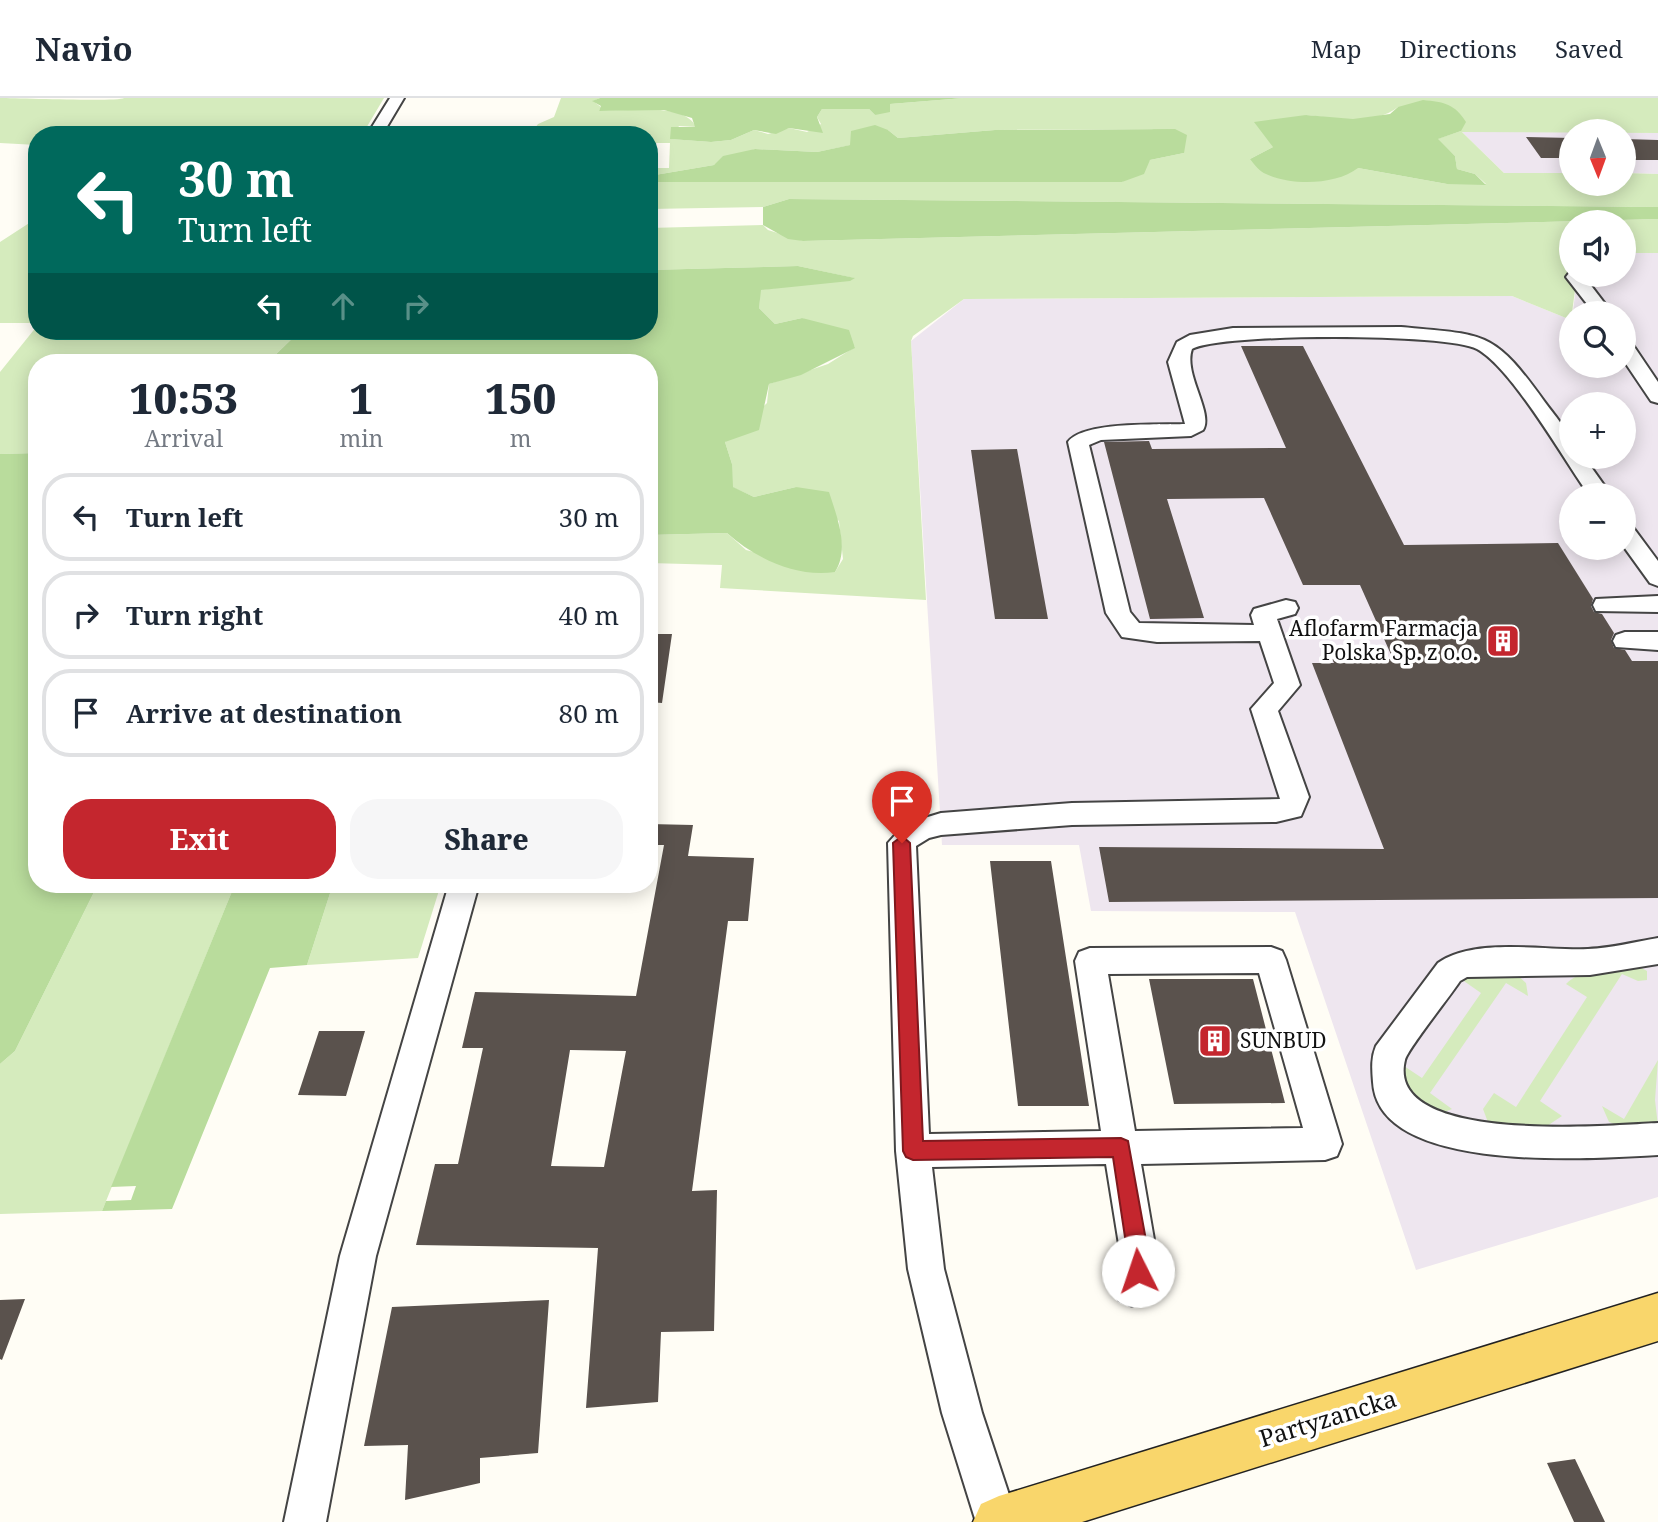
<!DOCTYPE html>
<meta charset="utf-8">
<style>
:root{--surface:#fff;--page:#f6f6f7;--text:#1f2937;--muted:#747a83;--line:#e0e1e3;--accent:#c4262e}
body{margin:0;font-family:"Noto Serif",serif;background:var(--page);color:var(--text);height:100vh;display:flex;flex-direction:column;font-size:26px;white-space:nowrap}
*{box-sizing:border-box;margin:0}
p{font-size:23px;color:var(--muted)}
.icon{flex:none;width:38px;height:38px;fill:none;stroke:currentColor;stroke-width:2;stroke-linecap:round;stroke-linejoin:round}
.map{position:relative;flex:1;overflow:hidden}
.drawer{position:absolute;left:28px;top:256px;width:630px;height:539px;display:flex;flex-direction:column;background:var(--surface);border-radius:28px;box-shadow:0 4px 18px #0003}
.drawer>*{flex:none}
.hud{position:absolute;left:28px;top:28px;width:630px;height:214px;border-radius:28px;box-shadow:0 4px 18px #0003;background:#00695c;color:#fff;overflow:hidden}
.needle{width:46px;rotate:179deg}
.buttons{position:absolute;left:1559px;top:21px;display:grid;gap:14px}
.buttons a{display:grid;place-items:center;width:77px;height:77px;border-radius:50%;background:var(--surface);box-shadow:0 4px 18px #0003;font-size:35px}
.pin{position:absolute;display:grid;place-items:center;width:60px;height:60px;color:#fff;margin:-72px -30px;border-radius:50% 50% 50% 0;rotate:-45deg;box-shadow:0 0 7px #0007}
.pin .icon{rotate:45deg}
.me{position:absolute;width:77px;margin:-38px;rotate:356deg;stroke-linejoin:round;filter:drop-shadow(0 0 5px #0008)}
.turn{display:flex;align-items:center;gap:24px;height:147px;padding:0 35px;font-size:32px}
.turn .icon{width:91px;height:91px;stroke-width:2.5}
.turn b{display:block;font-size:49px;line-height:60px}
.lanes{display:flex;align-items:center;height:66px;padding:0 35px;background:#0003;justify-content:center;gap:35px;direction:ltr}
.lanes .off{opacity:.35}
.eta{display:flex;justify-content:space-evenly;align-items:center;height:119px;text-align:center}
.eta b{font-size:42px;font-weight:800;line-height:49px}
.action{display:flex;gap:14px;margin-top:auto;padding:14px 35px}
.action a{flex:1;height:80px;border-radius:28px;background:var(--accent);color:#fff;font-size:28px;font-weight:800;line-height:80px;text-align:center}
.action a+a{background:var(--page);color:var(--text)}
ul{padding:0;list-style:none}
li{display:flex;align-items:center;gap:21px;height:88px;margin:0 14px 10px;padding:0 21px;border:4px solid var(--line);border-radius:28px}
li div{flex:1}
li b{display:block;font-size:26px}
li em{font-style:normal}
header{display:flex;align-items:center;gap:42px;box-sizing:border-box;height:98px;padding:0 35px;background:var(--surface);border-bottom:2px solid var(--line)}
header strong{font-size:33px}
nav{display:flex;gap:38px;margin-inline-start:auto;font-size:24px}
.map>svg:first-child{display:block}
</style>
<header>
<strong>Navio</strong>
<nav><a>Map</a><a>Directions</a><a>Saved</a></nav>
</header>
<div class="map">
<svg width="1658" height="1424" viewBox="0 0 1658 1424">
<rect width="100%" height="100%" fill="#fffdf5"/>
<path fill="#eee6ef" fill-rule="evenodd" d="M1461,33L1571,34V75H1504Z
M1624,34L1658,35V76L1624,75Z
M1624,155H1658V1099L1416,1172L1295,814L1091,813L1079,747H942L911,243L964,201L1512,198L1571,222L1572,268H1624V215H1573L1577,177H1624ZM1572,306H1624V359H1572ZM1572,397H1624V450H1572Z"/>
<path fill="#d5ebbd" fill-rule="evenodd" d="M0,0C18,0 118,4 124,0H384L362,37H37V47L0,45Z
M561,0H600L593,3L601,9L599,13C625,14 684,3 696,29L679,28L671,41L711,44L731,42L754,32L768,36L789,30L807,34L821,26L817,19L822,11H869L875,17L890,6L964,0H1658V35L1462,34L1504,75H1571L1572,86H1624V75L1658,76V109L789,101L763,109L649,111V84H1122L1150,62L1184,55L1152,31L995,32L898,40L888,32L852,33L851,47L817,54L755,51L714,67L649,78V70H669L670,45H649V37H530L538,26L554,19ZM1398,9L1461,33L1437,41L1455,58L1457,71L1475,76L1486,86H1447L1358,70L1250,61L1273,49L1306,17C1335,20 1374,28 1398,9Z
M37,120V225H0V144Z
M1658,121V155H1624V124H1572V177H1577L1571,222L1512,198L964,201L913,238L911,243L926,502L720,490L722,467L649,465V437L727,435L746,452L835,474L843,461L839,423L796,389L754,399L732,389V366L725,344L767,305L769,286L828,266L855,249L802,220L775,226L759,210L760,192L854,180L798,168L649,172V130L763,127L768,132L803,143Z
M37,228V233H300L268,264H37V355L0,356V274Z
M98,786H235L102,1113L0,1116V966L15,953Z
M333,786H441L418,860L307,867Z
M1638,868L1647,873V882L1638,883L1622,876L1540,1003L1562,1018L1547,1028L1489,1027L1483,1011L1494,995L1516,1009L1587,899L1566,886C1582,869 1616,871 1638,868Z
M1516,876L1526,885L1528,898L1506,885L1430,995L1452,1011L1442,1015L1415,1006L1399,970L1401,966L1422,980L1481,895L1461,881Z
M1658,962L1655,1002L1658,1028H1620L1609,1024L1602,1008L1624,1021Z"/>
<path fill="#b9dc9c" d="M600,0H964L890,6V14L875,17L869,11H822L817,19L823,35L789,30L776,36L754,32L731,42L711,44L670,41L671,29H695L692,20L664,12L599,13L601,8L592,3Z
M1423,2C1444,4 1455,6 1466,24L1461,33L1438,41L1455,58L1457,71L1475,76L1486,87L1447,86L1358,70C1336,87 1292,88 1266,76C1260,74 1254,66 1250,61L1273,49L1254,24L1306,17L1353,21L1390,16L1398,9Z
M875,27L888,32L898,40L995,32L1175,31L1187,37L1184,55L1150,62L1144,76L1122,84H649V78L714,67L723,58L755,51L817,54L850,47L851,33Z
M789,101L1658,109V121L803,143L788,141L763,127V109Z
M798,168L855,180L850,183L761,192L759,210L775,226L802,220L849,232L855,250L801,277L769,286L759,332L725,344L732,366L733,389L754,399L796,389L829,394C837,419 850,451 835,474C796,480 755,460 727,435L649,437V264H268L300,233H649V172Z
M37,355V786H98L15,953L0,966V356Z
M235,786H333L307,867L270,870L172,1111L102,1113L106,1103L131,1102L136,1088L111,1089Z"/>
<path fill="#5a524d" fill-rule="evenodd" d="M1526,39L1572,40V60H1541Z
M1624,41L1658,42V62H1624Z
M1241,248H1303L1404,447L1558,445L1593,501L1591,508L1594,514L1602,516L1614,535L1611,542L1614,550L1625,552L1632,563H1658V800L1109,804L1099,749L1384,751L1312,565H1334L1332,561H1393L1360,487H1303L1264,400L1167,401L1204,520L1150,521L1104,344L1149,343L1152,351L1286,350Z
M1017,351L1048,521H995L971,352Z
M649,536H672L662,605L649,604Z
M649,726L693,727L688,758L754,760L748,823H728L692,1093L717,1092L714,1233L661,1234L658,1304L586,1310L598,1150L416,1147L435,1066H458L483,950H462L475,894L636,898L664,747H649ZM570,952L626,953L604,1069L551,1068Z
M990,763H1051L1089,1008H1018Z
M1149,881H1253L1285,1005L1174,1006Z
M319,933H365L346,998L298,997Z
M25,1201L2,1262L0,1261V1202Z
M549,1202L538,1355L480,1360V1385L405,1402L408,1347L364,1348L392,1209Z
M1575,1361L1605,1424H1574L1547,1365Z"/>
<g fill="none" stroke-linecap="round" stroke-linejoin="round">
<defs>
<path id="minor" d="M390,0H404L382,37H367Z
M1569,175L1583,177L1612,215H1594L1566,179Z
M1401,229C1486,237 1493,232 1544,303C1558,322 1572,335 1572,359H1584L1611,397H1589C1564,362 1512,270 1477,251C1448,235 1221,235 1192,251C1183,276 1214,315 1203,332L1191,338L1101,342L1089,347L1130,514L1139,525L1254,527L1251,517L1254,511L1286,502L1295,504L1298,510L1295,516L1277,521L1300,587L1278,613L1309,699L1301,718L1276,724L1072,727L941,737L929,740L916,748L929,1036L1101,1033L1075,863L1079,854L1090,850L1271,849L1282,853L1286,862L1342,1046L1337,1058L1325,1062L1141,1066L1157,1159L1145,1202L1132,1208L1119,1202L1113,1189L1121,1159L1106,1066L932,1069L944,1171L982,1315L1018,1424H976L942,1315L908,1171L896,1053L888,745L905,726L941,715L1072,705L1280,701L1251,611L1274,585L1260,543L1157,544L1122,539L1106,515L1068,344C1083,323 1159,327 1185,326L1168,264L1177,244L1190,237L1233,230ZM1259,875L1303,1030L1135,1033L1108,876Z
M1624,242L1631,244L1658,284V305L1651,303L1624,263Z
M1624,426L1632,428L1658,463V488L1650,485L1624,449Z
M1658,498V514L1596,513L1593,507L1596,501Z
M1625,534H1658V552L1616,549L1613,543L1616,537Z
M449,786H479L376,1158L326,1424H284L340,1158Z
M1658,840V866L1590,877L1467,879L1460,883C1451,897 1407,952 1405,962C1384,1048 1612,1027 1658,1025V1057C1596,1060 1378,1078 1373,984C1372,971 1371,960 1376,948L1438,865C1475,839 1544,853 1588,851C1611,850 1635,844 1658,840Z"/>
<path id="major" d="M1658,1195V1243L1082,1424H973L981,1406L999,1398Z"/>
</defs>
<use href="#minor" stroke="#444" stroke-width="4"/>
<use href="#major" stroke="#222" stroke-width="3"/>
<use href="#minor" fill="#fff" fill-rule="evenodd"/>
<use href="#major" fill="#f9d66b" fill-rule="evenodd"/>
</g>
<path fill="#c4262e" stroke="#7f191e" stroke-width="2" d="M902,738L910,745L923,1043L1121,1040L1128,1043L1149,1159L1145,1180L1138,1183L1131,1180L1128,1159L1113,1059L913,1062L906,1059L903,1053L893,745Z"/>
<defs>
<symbol id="building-square" viewBox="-11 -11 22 22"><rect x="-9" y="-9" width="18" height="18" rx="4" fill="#c4262e" stroke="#fff"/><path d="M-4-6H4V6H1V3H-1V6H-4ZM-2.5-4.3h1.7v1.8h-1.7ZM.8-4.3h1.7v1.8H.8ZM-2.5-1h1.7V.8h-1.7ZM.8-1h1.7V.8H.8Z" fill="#fff"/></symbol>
</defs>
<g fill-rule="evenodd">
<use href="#building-square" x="1484" y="524" width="38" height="38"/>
<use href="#building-square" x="1196" y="924" width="38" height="38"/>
</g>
<g text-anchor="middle" stroke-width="7" stroke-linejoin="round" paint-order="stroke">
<g font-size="21" fill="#111" stroke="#fff" text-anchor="end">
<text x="1478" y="538">Aflofarm Farmacja<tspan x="1478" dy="24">Polska Sp. z o.o.</tspan></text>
<text x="1240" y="950" text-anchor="start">SUNBUD</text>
</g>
<g font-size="24" fill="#111" stroke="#fff">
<text transform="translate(1328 1321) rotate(-17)" y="8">Partyzancka</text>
</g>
</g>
</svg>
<div class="buttons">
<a><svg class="needle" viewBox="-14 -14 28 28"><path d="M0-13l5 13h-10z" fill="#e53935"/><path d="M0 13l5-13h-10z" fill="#747a83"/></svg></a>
<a><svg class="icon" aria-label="sound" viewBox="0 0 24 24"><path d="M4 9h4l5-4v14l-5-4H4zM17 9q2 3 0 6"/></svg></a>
<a><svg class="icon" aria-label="search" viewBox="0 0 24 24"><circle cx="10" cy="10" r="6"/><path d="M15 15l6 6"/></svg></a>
<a>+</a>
<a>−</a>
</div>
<div class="pin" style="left:902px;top:745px;background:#d93025"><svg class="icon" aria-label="arrive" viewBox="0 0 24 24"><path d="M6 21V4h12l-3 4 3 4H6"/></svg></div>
<svg class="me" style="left:1138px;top:1173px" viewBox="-20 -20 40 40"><circle r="19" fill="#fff"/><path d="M0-13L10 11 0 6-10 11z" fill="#c4262e"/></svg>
<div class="hud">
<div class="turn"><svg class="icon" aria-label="left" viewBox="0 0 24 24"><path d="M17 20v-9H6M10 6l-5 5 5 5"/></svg><div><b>30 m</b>Turn left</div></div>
<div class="lanes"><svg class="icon" aria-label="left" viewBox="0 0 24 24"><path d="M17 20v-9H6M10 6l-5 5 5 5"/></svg><svg class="icon off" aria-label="ahead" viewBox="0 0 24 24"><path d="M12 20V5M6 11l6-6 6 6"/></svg><svg class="icon off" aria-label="right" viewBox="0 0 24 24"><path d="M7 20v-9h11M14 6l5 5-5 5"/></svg></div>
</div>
<section class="drawer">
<div class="eta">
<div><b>10:53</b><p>Arrival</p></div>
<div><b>1</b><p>min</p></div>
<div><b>150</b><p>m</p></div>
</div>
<ul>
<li><svg class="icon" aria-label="left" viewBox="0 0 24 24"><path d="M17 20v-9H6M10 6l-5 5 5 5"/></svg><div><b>Turn left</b></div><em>30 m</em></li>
<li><svg class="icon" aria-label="right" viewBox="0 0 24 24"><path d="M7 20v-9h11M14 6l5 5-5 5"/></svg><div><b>Turn right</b></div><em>40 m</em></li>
<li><svg class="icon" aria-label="arrive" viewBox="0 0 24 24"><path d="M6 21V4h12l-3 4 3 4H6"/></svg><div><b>Arrive at destination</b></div><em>80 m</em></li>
</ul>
<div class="action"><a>Exit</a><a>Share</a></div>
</section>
</div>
